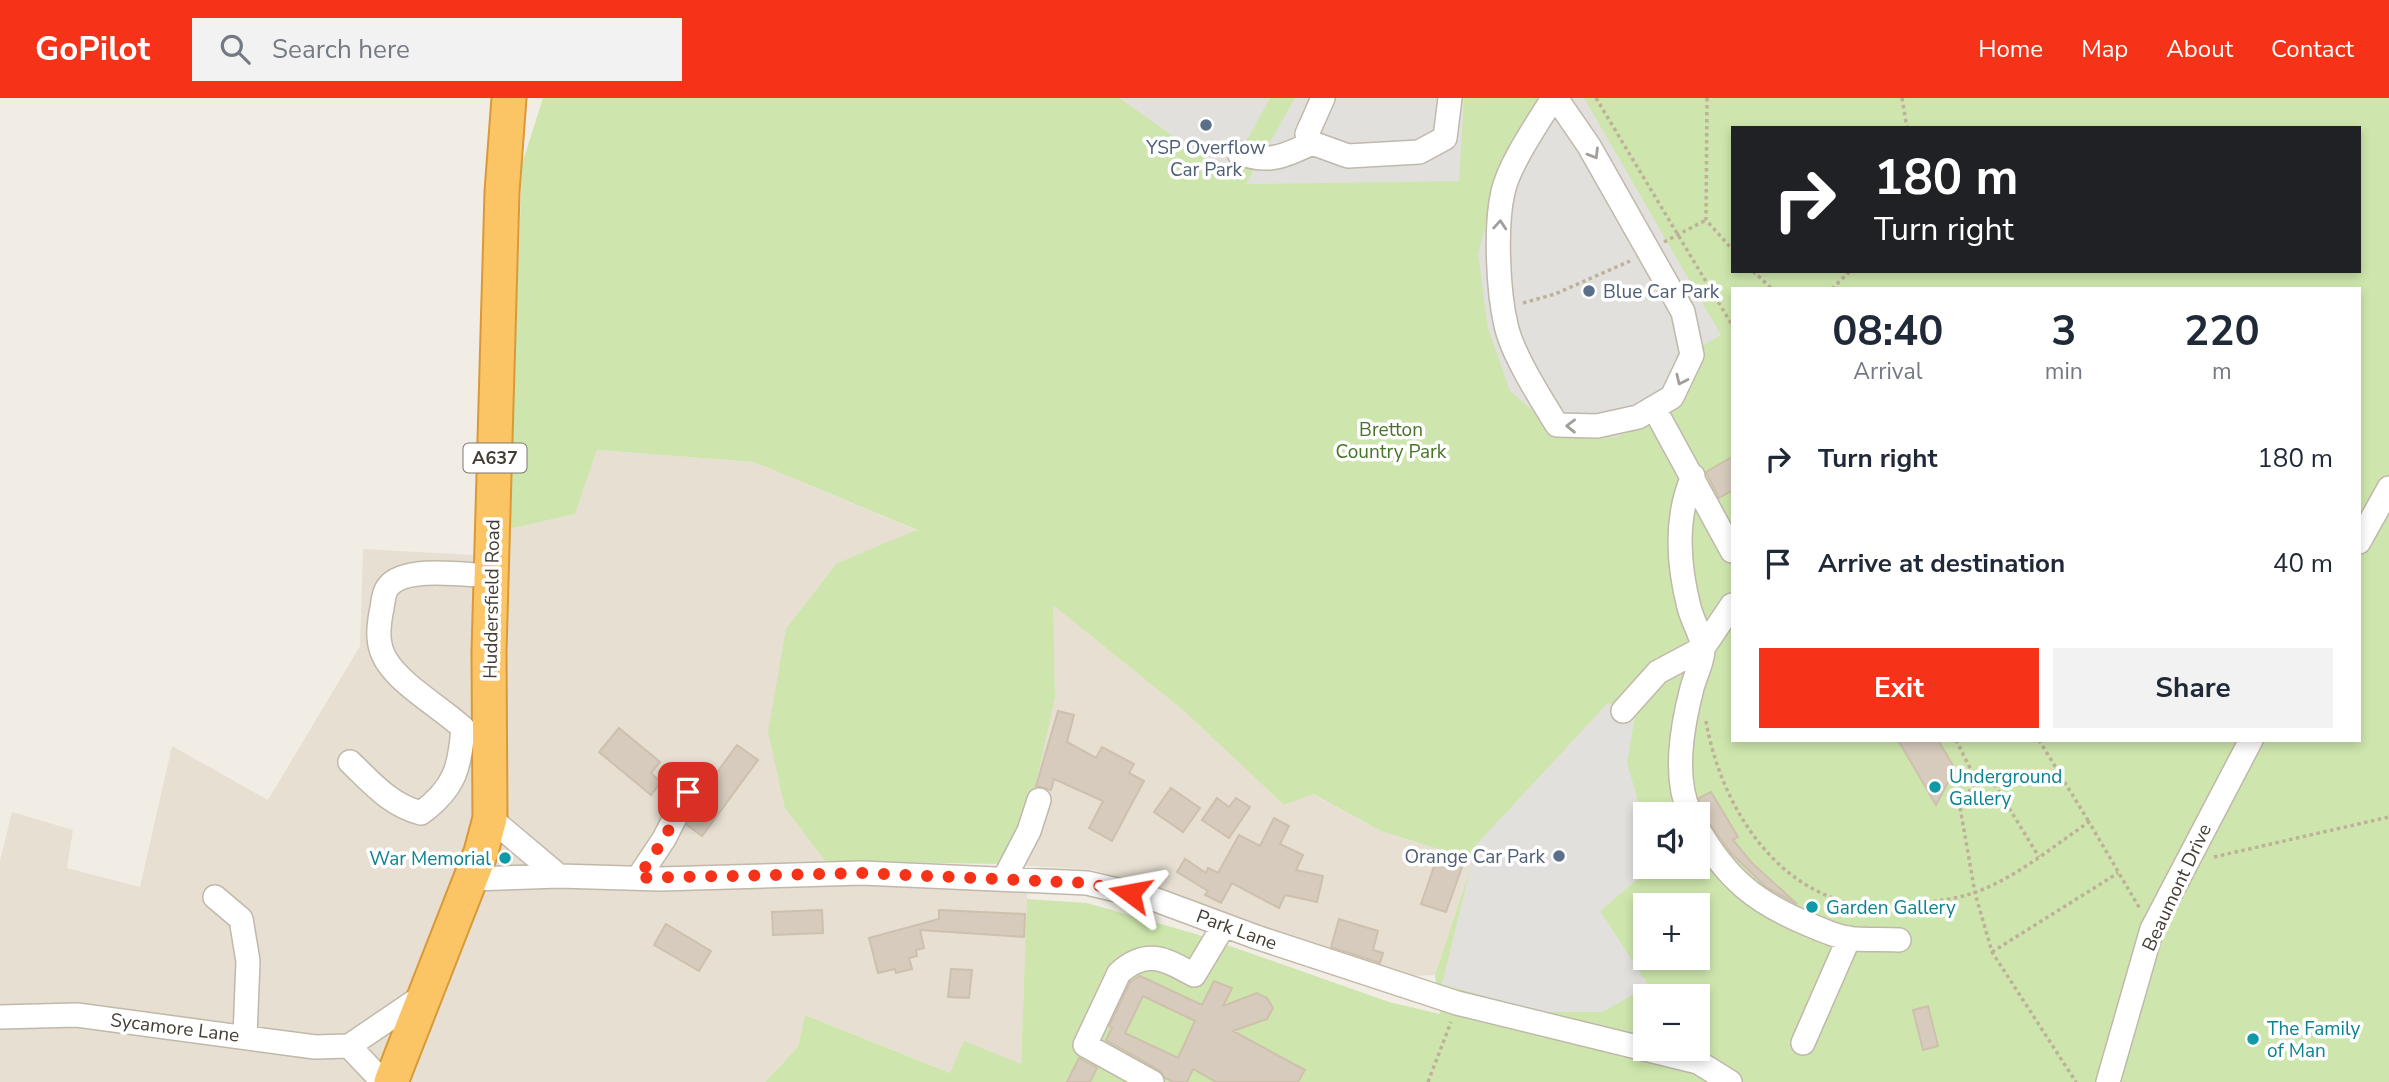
<!DOCTYPE html>
<meta charset="utf-8">
<style>
:root{--surface:#fff;--page:#f2f2f3;--text:#1f2937;--muted:#747a83;--accent:#f63218}
body{margin:0;font-family:"Nunito Sans",sans-serif;background:var(--page);color:var(--text);height:100vh;display:flex;flex-direction:column;font-size:26px;white-space:nowrap}
*{box-sizing:border-box;margin:0}
p{font-size:23px;color:var(--muted)}
.icon{flex:none;width:38px;height:38px;fill:none;stroke:currentColor;stroke-width:2;stroke-linecap:round;stroke-linejoin:round}
.map{position:relative;flex:1;overflow:hidden}
.sheet{position:absolute;left:1731px;top:189px;width:630px;height:455px;display:flex;flex-direction:column;background:var(--surface);border-radius:0px;box-shadow:0 4px 10px #0003}
.sheet>*{flex:none}
.hud{position:absolute;left:1731px;top:28px;width:630px;height:147px;border-radius:0px;box-shadow:0 4px 10px #0003;background:#202124;color:#fff;overflow:hidden}
.buttons{position:absolute;left:1633px;top:704px;display:grid;gap:14px}
.buttons a{display:grid;place-items:center;width:77px;height:77px;border-radius:0px;background:var(--surface);box-shadow:0 4px 10px #0003;font-size:35px}
.pin{position:absolute;display:grid;place-items:center;width:60px;height:60px;color:#fff;margin:-30px;border-radius:14px;box-shadow:0 4px 10px #0006}
.me{position:absolute;width:77px;margin:-38px;rotate:283deg;stroke-linejoin:round;filter:drop-shadow(0 0 5px #0008)}
.turn{display:flex;align-items:center;gap:24px;height:147px;padding:0 28px;font-size:32px}
.turn .icon{width:91px;height:91px;stroke-width:2.5}
.turn b{display:block;font-size:49px;line-height:60px}
.eta{display:flex;justify-content:space-evenly;align-items:center;height:119px;text-align:center}
.eta b{font-size:42px;font-weight:700;line-height:49px}
.action{display:flex;gap:14px;margin-top:auto;padding:14px 28px}
.action a{flex:1;height:80px;border-radius:0px;background:var(--accent);color:#fff;font-size:28px;font-weight:700;line-height:80px;text-align:center}
.action a+a{background:var(--page);color:var(--text)}
ul{padding:0;list-style:none}
li{display:flex;align-items:center;gap:21px;height:105px;padding:0 28px}
li div{flex:1}
li b{display:block;font-size:26px}
li em{font-style:normal}
header{display:flex;align-items:center;gap:42px;box-sizing:border-box;height:98px;padding:0 35px;background:var(--accent);color:#fff}
header strong{font-size:33px}
nav{display:flex;gap:38px;margin-inline-start:auto;font-size:24px}
.search{width:490px;height:63px;background:var(--page);display:flex;align-items:center;gap:18px;box-sizing:border-box;padding:0 24px;border-radius:0px;color:var(--muted);font-size:26px}
.map>svg:first-child{display:block}
</style>
<header>
<strong>GoPilot</strong>
<div class="search"><svg class="icon" aria-label="search" viewBox="0 0 24 24"><circle cx="10" cy="10" r="6"/><path d="M15 15l6 6"/></svg>Search here</div>
<nav><a>Home</a><a>Map</a><a>About</a><a>Contact</a></nav>
</header>
<div class="map">
<svg width="2389" height="984" viewBox="0 0 2389 984">
<rect width="100%" height="100%" fill="#f2ede4"/>
<path fill="#e6dfd2" d="M597,352L754,364L918,433L837,465L785,710L825,763L778,777L1028,782L1021,966L950,975L805,917L798,949L765,984H0V763L12,714L73,732L67,770L140,789L172,648L268,702L360,548L363,451L472,457L509,431L575,416Z
M1052,506L1184,613L1284,707L1312,696L1381,733L1473,762L1435,877L1410,878L1094,772L999,766L1055,600Z"/>
<path fill="#cee6ad" fill-rule="evenodd" d="M543,0H2389V984H765L798,949L805,917L950,975L964,943L1021,966L1027,801L1087,805L1196,836L1389,904L1440,916L1435,877L1473,762L1381,733L1313,696L1284,707L1184,613L1053,507L1055,600L1029,715L999,766L825,763L785,710L768,634L786,531L837,465L917,432L754,364L597,352L575,416L509,431L522,66ZM1732,30H2359V173H1732ZM1732,191H2359V642H1732ZM1645,716H1698V768H1645ZM1645,807H1698V859H1645ZM1645,898H1698V950H1645Z"/>
<path fill="#e2e0dd" d="M1119,0H1270L1228,77Z
M1295,0H1464L1459,83L1246,86Z
M1543,0H1584L1721,237L1702,248L1681,308L1616,339H1564L1510,293L1488,230L1478,156L1501,68Z
M1608,605L1635,618L1627,665L1645,727V768H1653L1600,813L1649,888L1602,914H1540L1442,886L1476,747Z"/>
<path fill="#d6cbbd" stroke="#cec0ad" stroke-width="2" fill-rule="evenodd" d="M1732,359V393L1719,400L1706,374Z
M1058,613L1074,617L1067,644L1096,660L1102,649L1134,666L1129,675L1144,683L1112,743L1089,730L1103,703L1054,681L1051,692L1036,688Z
M619,630L660,664L651,675L661,684L651,697L599,654Z
M1898,642H1938L1955,671L1936,707Z
M737,647L758,662L702,738L687,727L702,695Z
M1171,690L1200,710L1183,734L1154,714Z
M1711,694L1738,739L1733,742L1752,765L1797,806L1766,789L1731,755L1704,718L1699,700Z
M1217,700L1229,709L1236,700L1250,709L1229,740L1202,722Z
M1274,720L1289,728L1280,746L1303,757L1296,772L1323,778L1317,804L1285,797L1279,810L1232,785L1221,805L1205,797L1208,793L1177,774L1185,761L1206,775L1208,770L1218,775L1239,737L1260,748Z
M1438,757L1463,766L1446,814L1421,806Z
M822,812L823,835L773,837L772,814Z
M939,812L1025,816L1024,839L920,832L924,850L916,852L917,858L909,860L912,871L896,875L895,871L878,875L869,840L939,821Z
M1339,821L1378,833L1373,852L1383,855L1380,865L1331,849Z
M666,826L711,853L699,873L654,847Z
M951,871L972,872L969,900L948,899Z
M1140,878L1202,907L1214,883L1232,890L1223,908L1257,895L1267,900L1273,910L1267,921L1233,933L1305,972L1298,984H1216L1193,971L1187,984H1173L1165,980L1159,972L1106,942L1112,930L1109,928L1130,884ZM1143,898L1195,923L1178,960L1125,935Z
M1928,908L1938,948L1923,952L1913,912Z
M1079,960L1097,970L1090,984H1067Z"/>
<g fill="none" stroke-linecap="round" stroke-linejoin="round">
<defs>
<path id="minor" d="M1323,0L1307,36L1312,45L1348,58L1419,54L1445,40L1450,0
M1553,0C1538,25 1509,66 1503,94C1495,128 1498,193 1506,227C1512,256 1541,301 1557,327L1597,328L1638,319L1672,299L1692,257L1683,214L1589,48L1556,0
M1239,55C1269,66 1285,58 1312,45
M1654,310L1732,453
M2359,444L2389,390
M1623,613L1658,574L1703,550L1732,507
M350,664C372,685 390,707 421,715C455,690 460,669 463,630C440,609 401,587 386,562C377,547 378,532 381,515C383,507 383,495 388,489C404,467 466,477 491,478
M1690,716C1673,679 1682,629 1692,590C1695,579 1704,560 1703,549C1701,536 1692,522 1689,509C1678,466 1675,419 1693,378
M490,720L559,778
M1698,731C1727,781 1756,805 1810,827C1824,833 1840,840 1856,841C1870,842 1885,841 1899,842
M638,780L664,741L688,694
M471,781L559,778L660,781L862,775L1087,785L1151,800L1256,839L1457,905L1698,964L1730,984
M1004,781L1029,733L1039,702
M215,799L241,821L248,863L245,938
M0,919L77,917L315,949L349,948L427,895
M1803,945L1849,840
M349,948L383,984
M1152,984L1085,947L1119,875C1147,850 1165,861 1194,877L1224,827
M2108,984L2152,831L2251,642"/>
<path id="highway" d="M391,984L481,754L490,720L489,554L502,94L509,0"/>
</defs>
<use href="#minor" stroke="#c0b8aa" stroke-width="26"/>
<use href="#highway" stroke="#da9936" stroke-width="37"/>
<path stroke="#beb099" stroke-width="3.5" stroke-dasharray="3.5 3.5" stroke-linecap="butt" d="M1596,0L1732,227
M1707,0L1706,122L1732,151
M1902,0L1907,30
M1664,144L1706,122
M1753,173L1772,191
M1832,191L1850,173
M1523,205L1555,196L1630,163
M1706,623C1721,711 1782,807 1881,809C1893,810 1906,807 1918,805C1938,803 1957,801 1976,794C2017,779 2052,749 2089,724L2140,811
M1956,642L1976,682L1960,709L1975,795L1992,854L2076,984
M2039,642L2089,724
M1976,682L1987,674L2039,759
M2214,759L2389,719
M1992,854L2118,775
M1428,984L1451,924"/>
<use href="#minor" stroke="#fff" stroke-width="23"/>
<use href="#highway" stroke="#fbc566" stroke-width="33"/>
</g>
<defs><path id="oneway-chevron" d="M-2-3.5L2.5 0L-2 3.5" fill="none" stroke-width="1.6" stroke-linecap="round" stroke-linejoin="round" transform="scale(1.75)"/></defs>
<g stroke="#a29e9a">
<use href="#oneway-chevron" transform="translate(1594 56) rotate(59)"/>
<use href="#oneway-chevron" transform="translate(1500 127) rotate(-86)"/>
<use href="#oneway-chevron" transform="translate(1681 282) rotate(115)"/>
<use href="#oneway-chevron" transform="translate(1571 328) rotate(-179)"/>
</g>
<g fill="none" stroke-linecap="round" stroke-linejoin="round">
<path stroke="#f63218" stroke-width="12" stroke-dasharray="0 21.6" d="M688,694L664,741L638,780L862,775L1087,785L1130,795"/>
</g>
<g fill="#5c6f8a" stroke="#fff" stroke-width="2.5">
<circle cx="1206" cy="27" r="7"/>
<circle cx="1589" cy="193" r="7"/>
<circle cx="1559" cy="758" r="7"/>
</g>
<g fill="#0f9aa8" stroke="#fff" stroke-width="2.5">
<circle cx="1935" cy="689" r="7"/>
<circle cx="505" cy="760" r="7"/>
<circle cx="1812" cy="809" r="7"/>
<circle cx="2253" cy="941" r="7"/>
</g>
<g text-anchor="middle" stroke-width="7" stroke-linejoin="round" paint-order="stroke">
<rect fill="#fff" stroke="#7c7771" stroke-width="2" x="463.5" y="345.5" width="63" height="29" rx="5"/>
<g font-size="18" font-weight="bold" fill="#443d34">
<text x="495" y="366">A637</text>
</g>
<g font-size="19" fill="#4e5e75" stroke="#fff">
<text x="1206" y="56">YSP Overflow<tspan x="1206" dy="22">Car Park</tspan></text>
<text x="1603" y="200" text-anchor="start">Blue Car Park</text>
<text x="1545" y="765" text-anchor="end">Orange Car Park</text>
</g>
<g font-size="19" fill="#487429" stroke="#fff">
<text x="1391" y="338">Bretton<tspan x="1391" dy="22">Country Park</tspan></text>
</g>
<g font-size="19" fill="#443d34" stroke="#fff">
<text transform="translate(491 501) rotate(-89)" y="7">Huddersfield Road</text>
<text transform="translate(2176 789) rotate(-65)" y="7">Beaumont Drive</text>
<text transform="translate(1237 831) rotate(20)" y="7">Park Lane</text>
<text transform="translate(175 929) rotate(7)" y="7">Sycamore Lane</text>
</g>
<g font-size="19" fill="#0d838f" stroke="#fff" text-anchor="start">
<text x="1949" y="685">Underground<tspan x="1949" dy="22">Gallery</tspan></text>
<text x="491" y="767" text-anchor="end">War Memorial</text>
<text x="1826" y="816">Garden Gallery</text>
<text x="2267" y="937">The Family<tspan x="2267" dy="22">of Man</tspan></text>
</g>
</g>
</svg>
<div class="buttons">
<a><svg class="icon" aria-label="sound" viewBox="0 0 24 24"><path d="M4 9h4l5-4v14l-5-4H4zM17 9q2 3 0 6"/></svg></a>
<a>+</a>
<a>−</a>
</div>
<div class="pin" style="left:688px;top:694px;background:#d93025"><svg class="icon" aria-label="arrive" viewBox="0 0 24 24"><path d="M6 21V4h12l-3 4 3 4H6"/></svg></div>
<svg class="me" style="left:1130px;top:795px" viewBox="-20 -20 40 40"><path d="M0-17L14 15 0 8-14 15z" fill="#f63218" stroke="#fff" stroke-width="4"/></svg>
<div class="hud">
<div class="turn"><svg class="icon" aria-label="right" viewBox="0 0 24 24"><path d="M7 20v-9h11M14 6l5 5-5 5"/></svg><div><b>180 m</b>Turn right</div></div>
</div>
<section class="sheet">
<div class="eta">
<div><b>08:40</b><p>Arrival</p></div>
<div><b>3</b><p>min</p></div>
<div><b>220</b><p>m</p></div>
</div>
<ul>
<li><svg class="icon" aria-label="right" viewBox="0 0 24 24"><path d="M7 20v-9h11M14 6l5 5-5 5"/></svg><div><b>Turn right</b></div><em>180 m</em></li>
<li><svg class="icon" aria-label="arrive" viewBox="0 0 24 24"><path d="M6 21V4h12l-3 4 3 4H6"/></svg><div><b>Arrive at destination</b></div><em>40 m</em></li>
</ul>
<div class="action"><a>Exit</a><a>Share</a></div>
</section>
</div>
